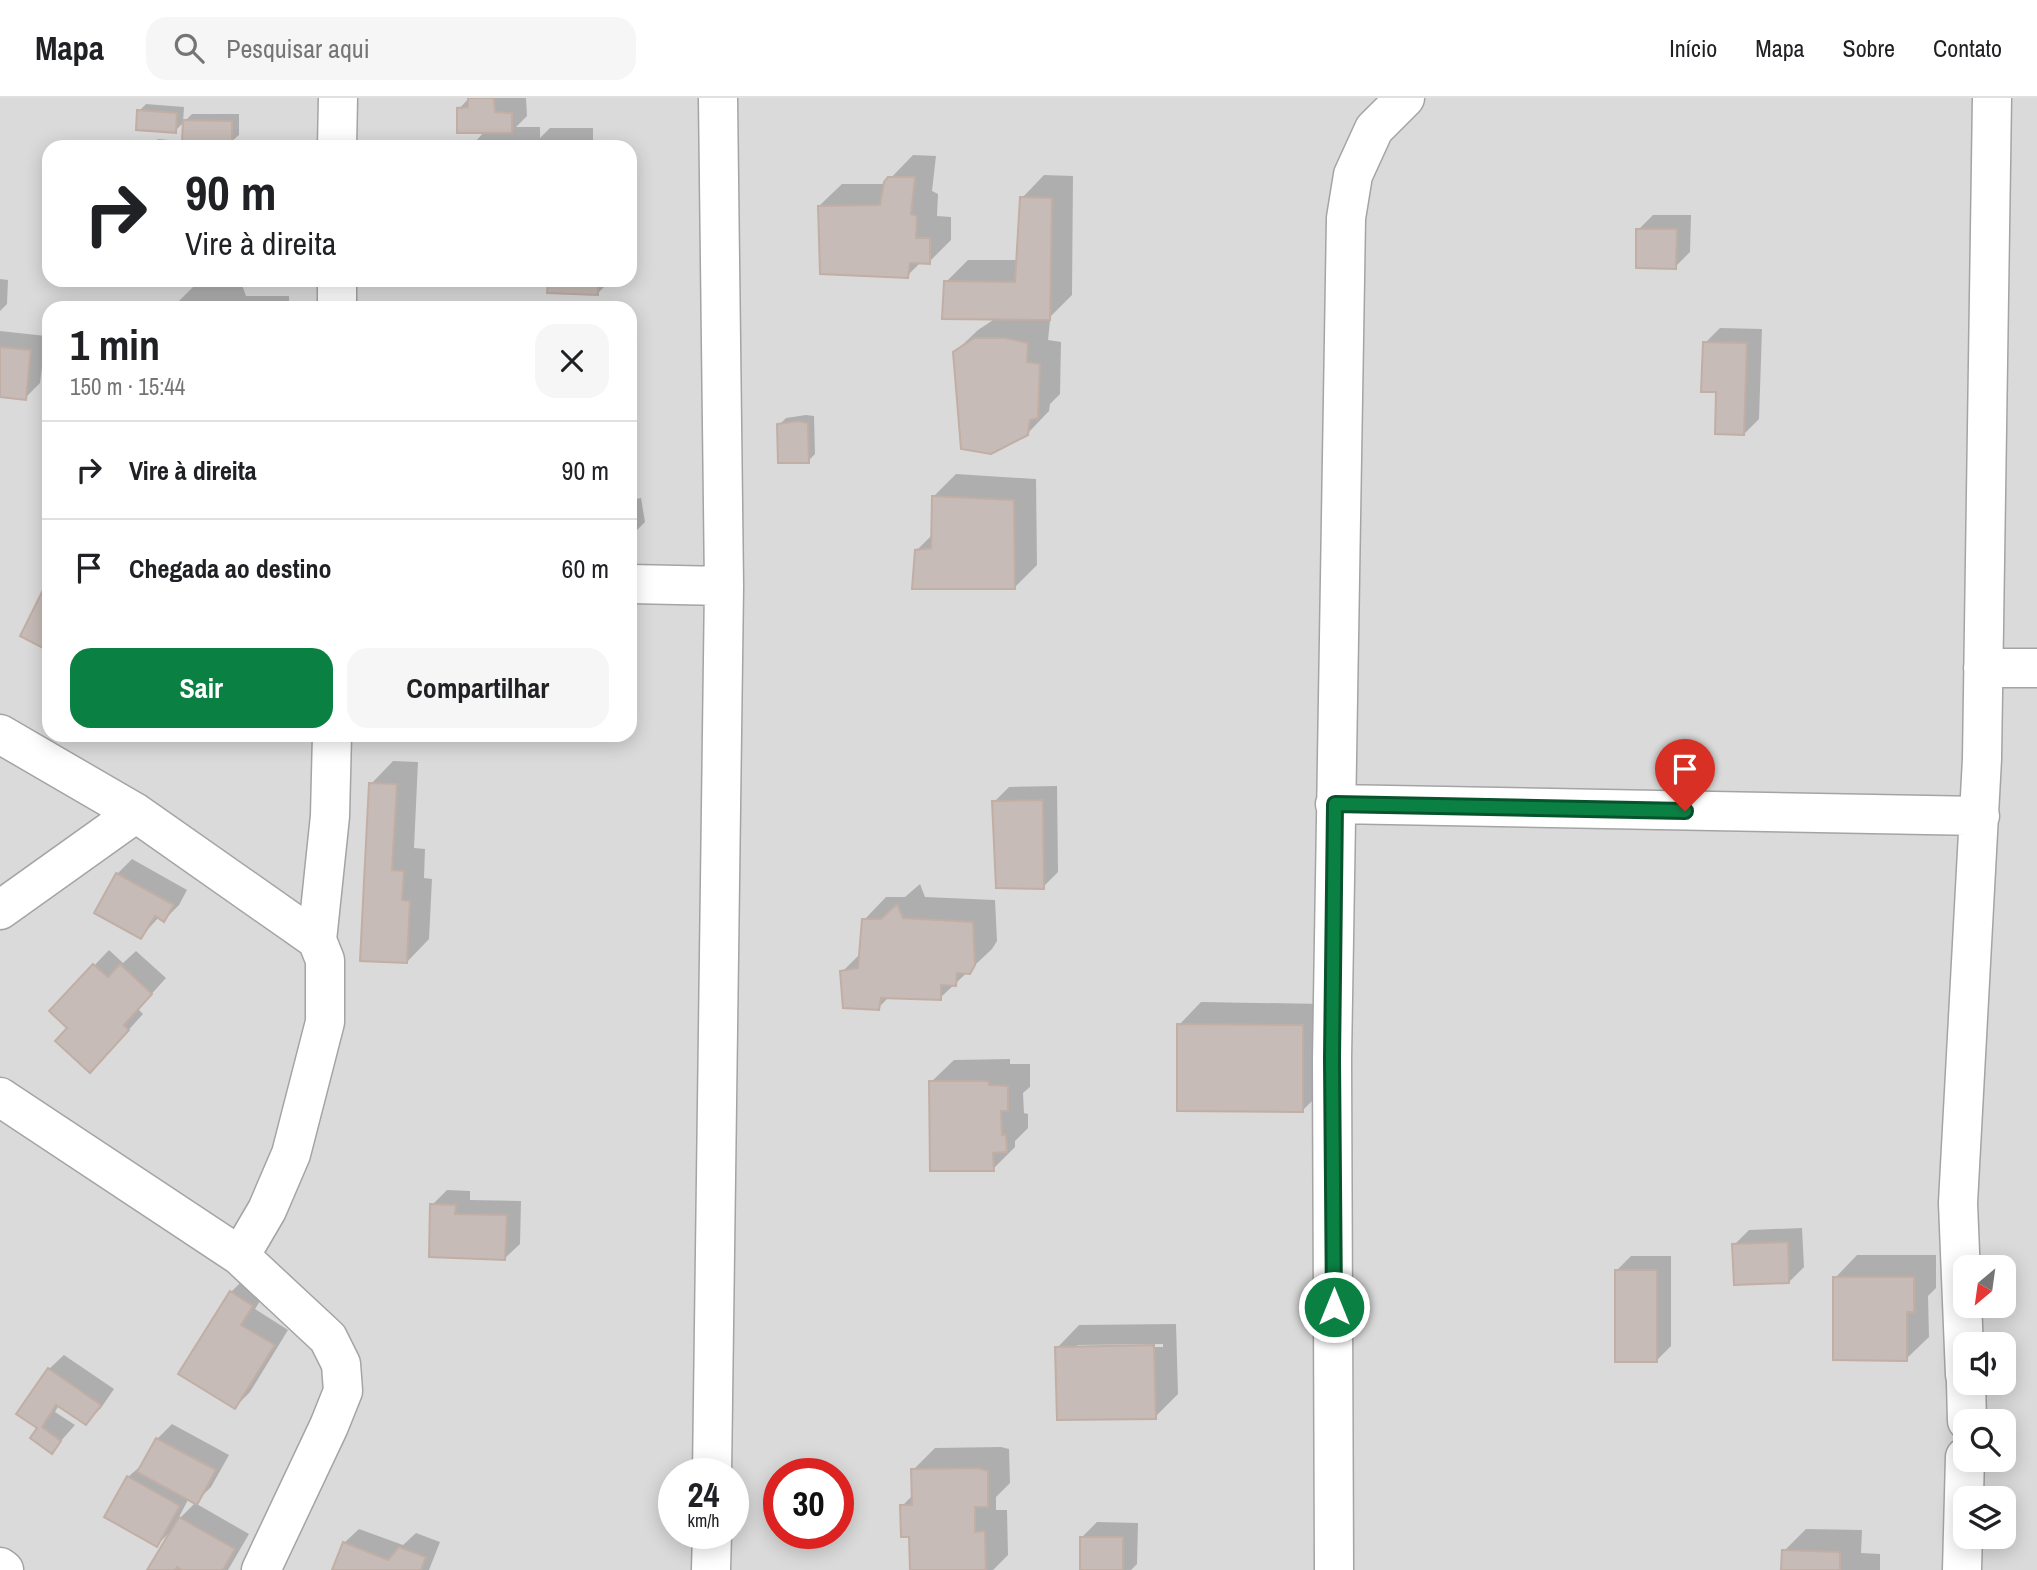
<!DOCTYPE html>
<html lang="pt">
<meta charset="utf-8">
<style>
:root{--surface:#fff;--page:#f6f6f6;--text:#202124;--muted:#757577;--line:#e0e0e0;--accent:#0b8043}
body{margin:0;font-family:"Archivo Narrow",sans-serif;background:var(--page);color:var(--text);height:100vh;display:flex;flex-direction:column;font-size:26px;white-space:nowrap}
*{box-sizing:border-box;margin:0}
p{font-size:23px;color:var(--muted)}
.icon{flex:none;width:38px;height:38px;fill:none;stroke:currentColor;stroke-width:2;stroke-linecap:round;stroke-linejoin:round}
.map{position:relative;flex:1;overflow:hidden}
.drawer{position:absolute;left:42px;top:203px;width:595px;height:441px;display:flex;flex-direction:column;background:var(--surface);border-radius:21px;box-shadow:0 4px 18px #0003}
.drawer>*{flex:none}
.top-card{position:absolute;left:42px;top:42px;width:595px;height:147px;border-radius:21px;box-shadow:0 4px 18px #0003;background:#fff;color:var(--text);overflow:hidden}
.needle{width:46px;rotate:209deg}
.buttons{position:absolute;left:1953px;top:1157px;display:grid;gap:14px}
.buttons a{display:grid;place-items:center;width:63px;height:63px;border-radius:14px;background:var(--surface);box-shadow:0 4px 18px #0003;font-size:35px}
.speed{position:absolute;left:658px;top:1360px;display:flex;gap:14px;font-size:35px;font-weight:700;text-align:center}
.speed>*{display:grid;place-content:center;width:91px;height:91px;border-radius:50%;background:var(--surface);box-shadow:0 4px 18px #0003;line-height:1}
.speed small{font-size:18px;font-weight:400}
.speed .limit{border:10px solid #d22;background:#fff;color:#111}
.pin{position:absolute;display:grid;place-items:center;width:60px;height:60px;color:#fff;margin:-72px -30px;border-radius:50% 50% 50% 0;rotate:-45deg;box-shadow:0 0 7px #0007}
.pin .icon{rotate:45deg}
.me{position:absolute;width:77px;margin:-38px;rotate:0deg;stroke-linejoin:round;filter:drop-shadow(0 0 5px #0008)}
.turn{display:flex;align-items:center;gap:24px;height:147px;padding:0 28px;font-size:32px}
.turn .icon{width:91px;height:91px;stroke-width:2.5}
.turn b{display:block;font-size:49px;line-height:60px}
.round{display:grid;place-items:center;flex:none;width:74px;height:74px;border-radius:21px;background:var(--page)}
.overview{display:flex;align-items:center;justify-content:space-between;height:119px;padding:0 28px}
h1{font-size:42px;font-weight:800;line-height:52px}
.action{display:flex;gap:14px;margin-top:auto;padding:14px 28px}
.action a{flex:1;height:80px;border-radius:21px;background:var(--accent);color:#fff;font-size:28px;font-weight:800;line-height:80px;text-align:center}
.action a+a{background:var(--page);color:var(--text)}
ul{padding:0;list-style:none}
li{display:flex;align-items:center;gap:21px;height:98px;padding:0 28px;border-top:2px solid var(--line)}
li div{flex:1}
li b{display:block;font-size:26px}
li em{font-style:normal}
header{display:flex;align-items:center;gap:42px;box-sizing:border-box;height:98px;padding:0 35px;background:var(--surface);border-bottom:2px solid var(--line)}
header strong{font-size:33px}
nav{display:flex;gap:38px;margin-inline-start:auto;font-size:24px}
.search{width:490px;height:63px;background:var(--page);display:flex;align-items:center;gap:18px;box-sizing:border-box;padding:0 24px;border-radius:21px;color:var(--muted);font-size:26px}
.map>svg:first-child{display:block}
</style>
<header>
<strong>Mapa</strong>
<div class="search"><svg class="icon" aria-label="search" viewBox="0 0 24 24"><circle cx="10" cy="10" r="6"/><path d="M15 15l6 6"/></svg>Pesquisar aqui</div>
<nav><a>Início</a><a>Mapa</a><a>Sobre</a><a>Contato</a></nav>
</header>
<div class="map">
<svg width="2037" height="1472" viewBox="0 0 2037 1472">
<rect width="100%" height="100%" fill="#efe9e3"/>
<path fill="#dbdada" fill-rule="evenodd" d="M0,0H2037V1472H0ZM49,49H630V182H49ZM49,210H630V637H49ZM1965,1169H2004V1208H1965ZM1965,1246H2004V1284H1965ZM1965,1323H2004V1362H1965ZM674,1376H733V1435H674ZM779,1376H838V1435H779ZM1965,1400H2004V1438H1965Z"/>
<path fill="#0003" fill-rule="evenodd" d="M469,0H526L527,18L516,29H540V40L550,30H593V49H474V45L485,33L459,11Z
M146,6L184,9L183,25L192,16H239V37L231,44L185,23L175,33L139,13Z
M158,41L168,42L167,49H151Z
M171,42H175V49H171Z
M913,57L936,58L932,93L938,96L937,118L951,119V142L929,164H921L907,178L819,108L842,86H885Z
M1044,77L1073,78L1072,197L1047,222L1050,223L1048,242L1061,244L1060,296L1050,306L1049,313L1027,336L955,254L978,232L996,220L946,184L968,162H1018L1022,100Z
M1653,117H1691L1690,154L1675,169L1638,132Z
M0,181L8,182L7,206L0,213Z
M549,182H611L597,196Z
M198,184L242,187L246,198H289V210H175V207Z
M1720,230L1762,231L1759,321L1744,336L1718,292L1705,245Z
M0,233L46,238L40,285L25,300L0,297Z
M806,317L814,318L815,356L808,363L779,327L786,320Z
M956,376L1036,381L1037,467L1015,489L916,453L933,436L934,398Z
M641,400L645,424L630,439V402Z
M393,663L418,664L414,750L425,751L424,780L432,781L429,841L407,864L371,686Z
M1057,688L1058,774L1043,789L994,704L1009,689Z
M132,761L187,792L179,807L164,822L159,819L141,839L117,776Z
M920,786L925,799L995,802L997,843L992,851L940,900L890,898L878,910L842,874L861,855L864,822L886,799H905Z
M109,852L123,865L136,853L166,880L138,911L143,916L105,958L51,913Z
M1201,904L1325,906V990L1303,1012L1179,927Z
M1010,961V966H1030V989L1023,995L1024,1015L1028,1016V1030L1015,1043V1049L993,1071L931,984L954,962Z
M447,1092L470,1093V1102L521,1103L520,1146L505,1160L432,1107Z
M1802,1130L1804,1169L1789,1184L1734,1147L1749,1132Z
M1857,1157H1936V1190L1928,1198L1929,1239L1906,1261L1835,1180Z
M1631,1158H1671V1248L1656,1263L1616,1173Z
M246,1179L267,1192L255,1211L288,1232L250,1294L235,1309L231,1194Z
M1176,1226L1178,1296L1155,1319L1057,1250L1079,1227ZM1163,1246V1249L1077,1250V1247Z
M64,1257L114,1291L101,1310L86,1325L59,1307L55,1314L75,1327L52,1353L39,1329L49,1271Z
M172,1326L229,1357L211,1389L195,1405L249,1436L228,1472H185L181,1470L180,1472H149L172,1432L157,1447L128,1379L144,1365L157,1341ZM189,1400L196,1404L178,1422V1421Z
M1001,1349L1009,1351L1010,1385L996,1399V1412H1007L1008,1457L993,1472H911V1437L902,1408L913,1397V1372L935,1350Z
M1097,1424L1138,1425L1137,1466L1131,1472H1082V1439Z
M359,1431L403,1447L416,1435L440,1444L429,1472H334L344,1445Z
M1806,1431L1862,1432L1861,1455L1880,1456V1472H1783L1784,1453Z"/>
<path fill="#c6bbb6" stroke="#c1aea5" stroke-width="2" d="M468,0H494L495,14L512,15V35H457V10L468,9Z
M137,12L177,15L176,35L136,32Z
M183,22L232,23V46L182,44Z
M525,43L526,49H472V44Z
M533,44L579,45V49H533Z
M888,79H915L911,116L917,118L916,140H930V166L910,165L908,180L820,176L818,108L880,107L884,84Z
M1020,99L1052,100L1050,222L942,221L944,183L1015,184Z
M1636,131H1677L1676,171L1636,170Z
M548,182H598V197L547,195Z
M174,206L220,209L221,210H173Z
M974,240H1005L1028,245L1027,264L1040,266L1038,320L1030,322L1028,337L991,356L961,351L953,254Z
M1703,244L1747,245L1744,337L1715,336L1716,294H1701Z
M0,249L31,252L26,302L0,299Z
M798,323L808,325L809,365H778L777,326Z
M932,398L1014,402L1015,491H912L915,452L931,450Z
M49,480V539L43,550L20,538Z
M369,685L397,686L392,772L404,773L402,802L410,803L407,865L360,863Z
M1043,702L1044,791L996,790L992,703Z
M116,775L174,807L164,824L155,818L141,841L94,815Z
M897,806L903,820L973,824L975,867L970,876L957,875L956,888L941,887V902L881,900L879,912L843,910L840,873L858,870L862,821H881Z
M93,866L108,879L120,866L152,896L124,927L129,932L90,975L55,943L67,930L49,913Z
M1177,926L1303,927V1014L1177,1013Z
M929,983H988L989,987L1008,988V1013H1001L1002,1037H1006L1007,1054L993,1055L994,1073H930Z
M430,1106L456,1107L455,1116L507,1117L505,1162L429,1159Z
M1788,1144L1789,1185L1734,1187L1732,1146Z
M1615,1172H1657V1264H1615Z
M1833,1179H1914V1214H1907V1263L1833,1262Z
M230,1193L253,1208L241,1227L275,1247L235,1311L178,1276Z
M1154,1247L1156,1321L1057,1322L1055,1249Z
M48,1270L101,1307L86,1327L56,1307L42,1329L61,1343L52,1356L30,1340L37,1330L16,1316Z
M156,1340L216,1372L197,1407L137,1374Z
M978,1370L988,1373V1409H975V1434L985,1433L986,1472H910L909,1439H901L900,1407H912L911,1371Z
M127,1378L180,1408L157,1449L104,1419Z
M179,1419L235,1451L223,1472H182L177,1469L175,1472H147Z
M1080,1439H1123V1472H1080Z
M343,1444L388,1462L399,1449L426,1459L421,1472H332Z
M1782,1452L1840,1454V1472H1781Z"/>
<g fill="none" stroke-linecap="round" stroke-linejoin="round">
<defs>
<path id="minor" d="M337,49L338,0
M337,210V182
M630,486L724,488
M1983,570H2037
M0,636L136,715L317,842
M1335,706L1980,718
M0,812L136,715
M0,999L240,1158L328,1240L341,1266L343,1293L329,1328L261,1472
M240,1158L267,1112L291,1056L325,924V862L317,842L330,718L332,637
M1965,1277L1958,1105L1982,661L1992,0
M1966,1284L1967,1323
M712,1376L724,488L718,0
M0,1469L4,1472
M711,1472L712,1435
M1334,1472L1332,961L1346,120L1353,77L1374,31L1405,0
M1962,1472L1965,1359"/>
</defs>
<use href="#minor" stroke="#a4a4a4" stroke-width="41"/>
<use href="#minor" stroke="#fff" stroke-width="38"/>
</g>
<g fill="none" stroke-linecap="round" stroke-linejoin="round">
<defs>
<path id="route" d="M1334,1209L1332,961L1335,706L1685,713"/>
</defs>
<use href="#route" stroke="#07532c" stroke-width="18"/>
<use href="#route" stroke="#0b8043" stroke-width="12"/>
</g>
</svg>
<div class="buttons">
<a><svg class="needle" viewBox="-14 -14 28 28"><path d="M0-13l5 13h-10z" fill="#e53935"/><path d="M0 13l5-13h-10z" fill="#757577"/></svg></a>
<a><svg class="icon" aria-label="sound" viewBox="0 0 24 24"><path d="M4 9h4l5-4v14l-5-4H4zM17 9q2 3 0 6"/></svg></a>
<a><svg class="icon" aria-label="search" viewBox="0 0 24 24"><circle cx="10" cy="10" r="6"/><path d="M15 15l6 6"/></svg></a>
<a><svg class="icon" aria-label="layers" viewBox="0 0 24 24"><path d="M12 4l9 5-9 5-9-5zM3 14l9 5 9-5"/></svg></a>
</div>
<div class="speed"><div>24<small>km/h</small></div><div class="limit">30</div></div>
<div class="pin" style="left:1685px;top:713px;background:#d93025"><svg class="icon" aria-label="arrive" viewBox="0 0 24 24"><path d="M6 21V4h12l-3 4 3 4H6"/></svg></div>
<svg class="me" style="left:1334px;top:1209px" viewBox="-20 -20 40 40"><circle r="17" fill="#0b8043" stroke="#fff" stroke-width="3"/><path d="M0-11L8 9 0 5-8 9z" fill="#fff"/></svg>
<div class="top-card">
<div class="turn"><svg class="icon" aria-label="right" viewBox="0 0 24 24"><path d="M7 20v-9h11M14 6l5 5-5 5"/></svg><div><b>90 m</b>Vire à direita</div></div>
</div>
<section class="drawer">
<div class="overview"><div><h1>1 min</h1><p>150 m · 15:44</p></div><a class="round"><svg class="icon" aria-label="close" viewBox="0 0 24 24"><path d="M6 6l12 12M18 6L6 18"/></svg></a></div>
<ul>
<li><svg class="icon" aria-label="right" viewBox="0 0 24 24"><path d="M7 20v-9h11M14 6l5 5-5 5"/></svg><div><b>Vire à direita</b></div><em>90 m</em></li>
<li><svg class="icon" aria-label="arrive" viewBox="0 0 24 24"><path d="M6 21V4h12l-3 4 3 4H6"/></svg><div><b>Chegada ao destino</b></div><em>60 m</em></li>
</ul>
<div class="action"><a>Sair</a><a>Compartilhar</a></div>
</section>
</div>
